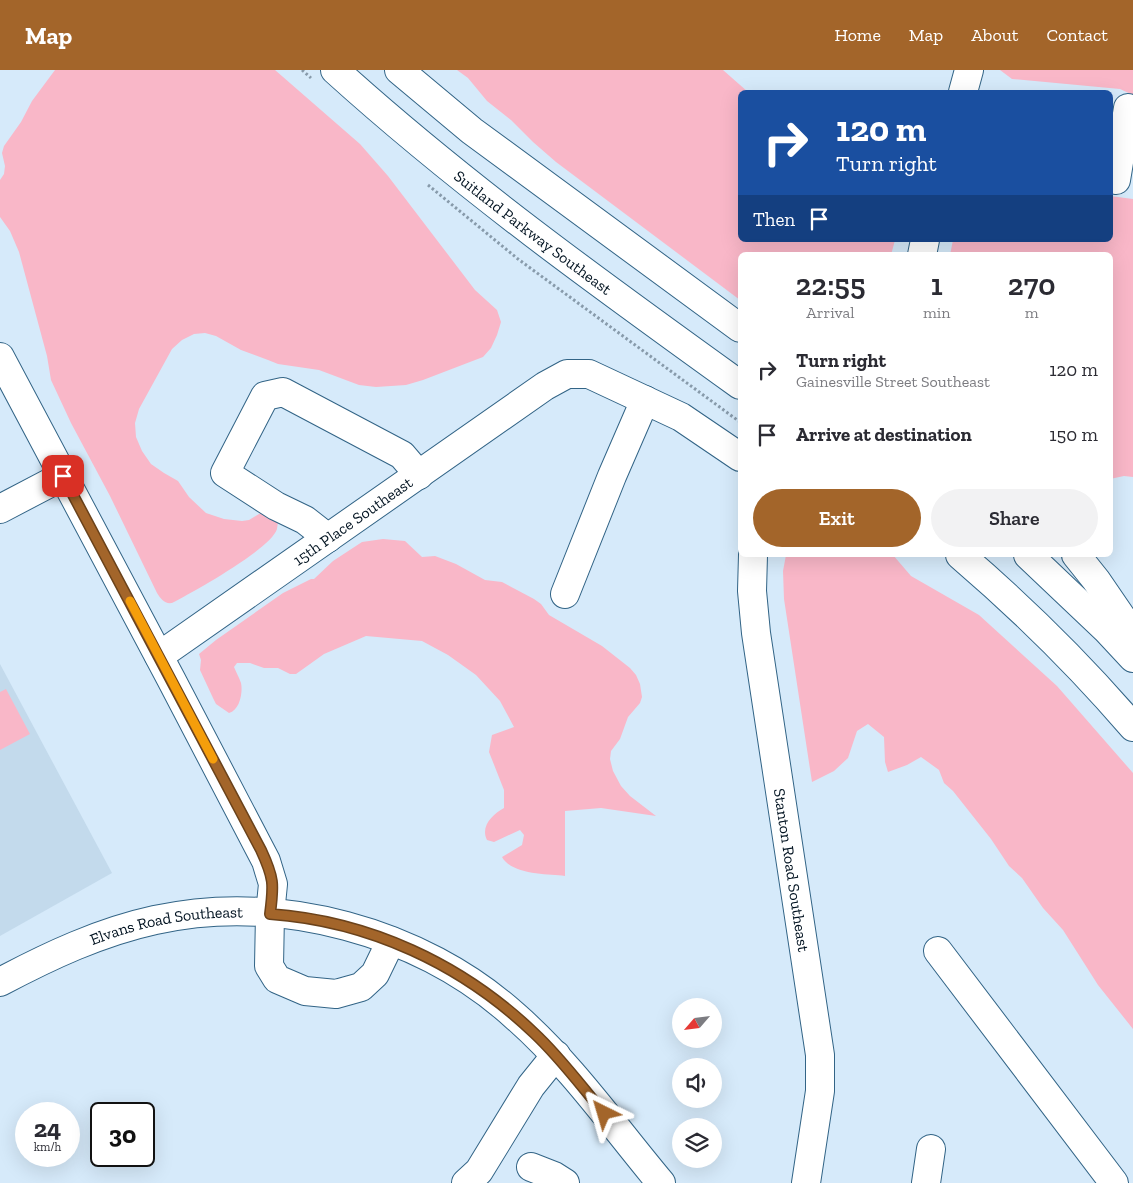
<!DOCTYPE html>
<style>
:root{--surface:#fff;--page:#f2f2f3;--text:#2b2b33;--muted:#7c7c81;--accent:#a3652a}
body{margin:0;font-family:"Zilla Slab",serif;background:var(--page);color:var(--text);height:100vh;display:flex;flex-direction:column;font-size:19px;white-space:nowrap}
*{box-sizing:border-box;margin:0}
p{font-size:16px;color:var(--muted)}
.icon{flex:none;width:28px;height:28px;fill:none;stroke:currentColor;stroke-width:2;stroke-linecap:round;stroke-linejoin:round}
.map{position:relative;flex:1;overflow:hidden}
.panel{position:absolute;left:738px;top:182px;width:375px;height:305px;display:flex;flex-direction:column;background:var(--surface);border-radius:8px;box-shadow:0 5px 20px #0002}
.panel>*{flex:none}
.hud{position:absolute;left:738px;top:20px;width:375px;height:152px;border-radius:8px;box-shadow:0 5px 20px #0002;background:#1a4fa0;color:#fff;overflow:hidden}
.needle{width:32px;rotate:242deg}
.buttons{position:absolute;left:672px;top:928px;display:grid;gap:10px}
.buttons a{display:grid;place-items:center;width:50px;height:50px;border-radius:50%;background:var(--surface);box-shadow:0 5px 20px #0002;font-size:25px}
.speed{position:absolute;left:15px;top:1032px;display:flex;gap:10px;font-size:25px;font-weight:700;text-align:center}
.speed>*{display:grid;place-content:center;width:65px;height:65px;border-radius:50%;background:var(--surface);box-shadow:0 5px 20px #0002;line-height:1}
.speed small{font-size:12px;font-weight:400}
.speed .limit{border:2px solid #111;border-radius:8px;background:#fff;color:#111}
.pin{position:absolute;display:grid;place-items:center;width:42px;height:42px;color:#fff;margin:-21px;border-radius:10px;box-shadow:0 2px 8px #0006}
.me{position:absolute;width:55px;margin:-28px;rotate:320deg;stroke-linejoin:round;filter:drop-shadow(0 0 4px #0008)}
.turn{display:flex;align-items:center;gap:18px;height:105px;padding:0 15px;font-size:22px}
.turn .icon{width:65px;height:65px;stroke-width:2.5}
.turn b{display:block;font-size:35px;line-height:42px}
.then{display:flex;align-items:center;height:48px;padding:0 15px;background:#0003;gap:10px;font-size:19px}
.eta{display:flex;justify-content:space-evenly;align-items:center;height:85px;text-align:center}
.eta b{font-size:30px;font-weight:600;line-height:35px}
.primary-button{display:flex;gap:10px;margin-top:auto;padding:10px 15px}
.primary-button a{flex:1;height:58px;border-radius:30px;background:var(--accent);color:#fff;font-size:20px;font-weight:600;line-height:58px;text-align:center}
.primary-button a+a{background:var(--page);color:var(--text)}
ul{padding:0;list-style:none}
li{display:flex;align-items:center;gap:15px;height:65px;padding:0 15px}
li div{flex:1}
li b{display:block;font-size:19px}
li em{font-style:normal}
header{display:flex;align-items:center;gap:30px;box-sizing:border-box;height:70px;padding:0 25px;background:var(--accent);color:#fff}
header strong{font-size:24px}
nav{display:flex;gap:28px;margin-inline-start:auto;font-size:18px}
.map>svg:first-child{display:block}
</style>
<header>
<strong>Map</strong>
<nav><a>Home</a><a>Map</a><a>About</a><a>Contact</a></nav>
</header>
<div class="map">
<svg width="1133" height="1113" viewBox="0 0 1133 1113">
<rect width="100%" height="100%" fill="#d6eafa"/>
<path fill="#c3daec" d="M0,594L112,803L0,866Z"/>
<path fill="#f9b7c8" d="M55,0H275L360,74L388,106L475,220L497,240L501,252L497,265L491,278L483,287L423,310L406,315L376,317L359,315L319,300L278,294L268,290L241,280L216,266L205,263L194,264L182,270L172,279L139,339L135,353L136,367L142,381L151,394L164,403L178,411L189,427L206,443L224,449L242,451L249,450L264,441L278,451C278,452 277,459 277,459C271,479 193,522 172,533C164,534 161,529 157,523L110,426L71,353L51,310L47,286L19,182L10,161L0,147V110L4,104L5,96L2,83L4,76L21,52L32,31Z
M457,0H723L748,22H740V170H895L891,185H740V230L556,92L533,72L511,50L487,31L468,8Z
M1000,0H1133V25L1120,19L1012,9Z
M1110,126L1133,129V407L1124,406L1110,409V185H950L953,170H1110Z
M383,469L405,471L422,487L435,486L456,494L485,510L502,512L534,529L541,534L549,545L602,576L630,598L636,605L640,614L642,627L640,633L628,647L620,669L611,681L610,689L613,701L621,716L630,726L656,746L601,738L565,741V806C547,804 512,805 502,787L522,775L524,765L520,760L494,772L487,770C480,756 493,744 504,738V720L489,682L492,665L514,657L500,631L476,605L448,585L422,571L366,566L324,584L296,604H290L278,598H264L250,593H237L234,597C236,602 239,607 241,613C243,622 240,640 229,643L216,634L213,628L200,600L201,590L199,584L216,570L283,523L311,509H314L333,491L362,472Z
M786,485H893L911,506L979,545L1057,616L1133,703V959L1098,915L1063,860L1043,838L1022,808L1009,796L991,769L953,721L944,713L939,700L921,687L907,695L888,702L885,692L884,667L868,654L857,661L848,688L834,701L812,712L784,529L783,501Z
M6,619L30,664L0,680V622Z"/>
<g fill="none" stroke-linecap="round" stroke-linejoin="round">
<defs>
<g id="minor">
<path d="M963,22L969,0"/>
<path d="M1110,109L1116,110L1128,38"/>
<path d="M922,185L925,170"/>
<path d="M0,287L171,609L266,791L273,814L270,844L269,896L277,909L305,921L336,924L361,917L375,904L391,871"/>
<path d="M0,439L63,406"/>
<path d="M328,468L305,450L276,436L225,403L265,326L283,322L402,385L419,405"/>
<path id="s1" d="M753,485L752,521L756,563L820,985V1021L806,1113"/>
<path d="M565,524L612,406L645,330"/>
<path id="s2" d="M159,586L545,316L567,304H589L681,347L740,387"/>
<path d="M938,881L1114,1113"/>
<path id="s3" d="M0,912C49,886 100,862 155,850C279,823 421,861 515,946C571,995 614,1057 661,1113"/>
<path d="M531,1097L554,1106L565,1113"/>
<path d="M466,1113L479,1101L531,1016L556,985"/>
<path d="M926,1113L931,1079"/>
</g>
<g id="highway">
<path id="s4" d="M335,0C462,115 601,215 740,315"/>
<path d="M399,0L472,61L740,258"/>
<path d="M960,485C1023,539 1079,594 1133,657"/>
<path d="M1028,485L1106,559L1133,588"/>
<path d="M1076,485L1096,510L1133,564"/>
</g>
</defs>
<use href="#minor" stroke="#326486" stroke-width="30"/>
<use href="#highway" stroke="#326486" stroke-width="30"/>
<path stroke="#879aaa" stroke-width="3" stroke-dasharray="2.5 2.5" stroke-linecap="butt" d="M302,0L311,8
M428,115L518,189L740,352"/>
<use href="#minor" stroke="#fff" stroke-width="28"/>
<use href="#highway" stroke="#fff" stroke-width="28"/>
</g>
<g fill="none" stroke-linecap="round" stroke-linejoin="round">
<defs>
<path id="route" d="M63,406L261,780C274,808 274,814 270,844C369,851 462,894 534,963C560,987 581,1016 604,1043"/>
</defs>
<use href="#route" stroke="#6a421b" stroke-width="12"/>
<use href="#route" stroke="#a3652a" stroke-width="9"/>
<path stroke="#f59e0b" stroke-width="9" d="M130,531L213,689"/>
</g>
<g text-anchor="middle" stroke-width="4" stroke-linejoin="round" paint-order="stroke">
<g font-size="16" fill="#011220" stroke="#ebf6fe">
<text dy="6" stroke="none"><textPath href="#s4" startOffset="256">Suitland Parkway Southeast</textPath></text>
<text dy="6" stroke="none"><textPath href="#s2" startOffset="236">15th Place Southeast</textPath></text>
<text dy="6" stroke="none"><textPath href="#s1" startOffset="318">Stanton Road Southeast</textPath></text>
<text dy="6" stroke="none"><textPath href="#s3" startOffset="178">Elvans Road Southeast</textPath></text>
</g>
</g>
</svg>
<div class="buttons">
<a><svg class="needle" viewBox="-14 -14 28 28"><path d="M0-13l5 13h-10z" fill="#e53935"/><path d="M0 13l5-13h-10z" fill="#7c7c81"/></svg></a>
<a><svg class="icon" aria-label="sound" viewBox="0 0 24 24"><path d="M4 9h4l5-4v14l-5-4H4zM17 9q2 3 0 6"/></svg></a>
<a><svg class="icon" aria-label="layers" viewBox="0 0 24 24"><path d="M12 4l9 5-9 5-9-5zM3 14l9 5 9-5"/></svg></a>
</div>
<div class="speed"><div>24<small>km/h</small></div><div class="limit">30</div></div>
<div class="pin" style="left:63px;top:406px;background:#d93025"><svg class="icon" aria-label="arrive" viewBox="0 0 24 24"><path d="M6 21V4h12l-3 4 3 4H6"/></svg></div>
<svg class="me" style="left:604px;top:1043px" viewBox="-20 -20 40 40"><path d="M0-17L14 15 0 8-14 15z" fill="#a3652a" stroke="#fff" stroke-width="4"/></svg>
<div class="hud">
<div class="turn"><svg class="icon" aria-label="right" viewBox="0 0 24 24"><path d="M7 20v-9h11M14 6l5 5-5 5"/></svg><div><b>120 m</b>Turn right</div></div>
<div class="then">Then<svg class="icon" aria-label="arrive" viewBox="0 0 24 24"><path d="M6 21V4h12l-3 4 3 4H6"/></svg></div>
</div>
<section class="panel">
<div class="eta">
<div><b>22:55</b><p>Arrival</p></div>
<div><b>1</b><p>min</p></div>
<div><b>270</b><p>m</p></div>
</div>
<ul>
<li><svg class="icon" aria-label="right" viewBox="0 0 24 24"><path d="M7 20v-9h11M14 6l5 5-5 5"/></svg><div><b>Turn right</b><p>Gainesville Street Southeast</p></div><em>120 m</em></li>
<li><svg class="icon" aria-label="arrive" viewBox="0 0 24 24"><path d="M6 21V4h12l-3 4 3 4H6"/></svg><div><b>Arrive at destination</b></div><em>150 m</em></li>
</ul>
<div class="primary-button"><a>Exit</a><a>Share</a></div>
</section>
</div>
